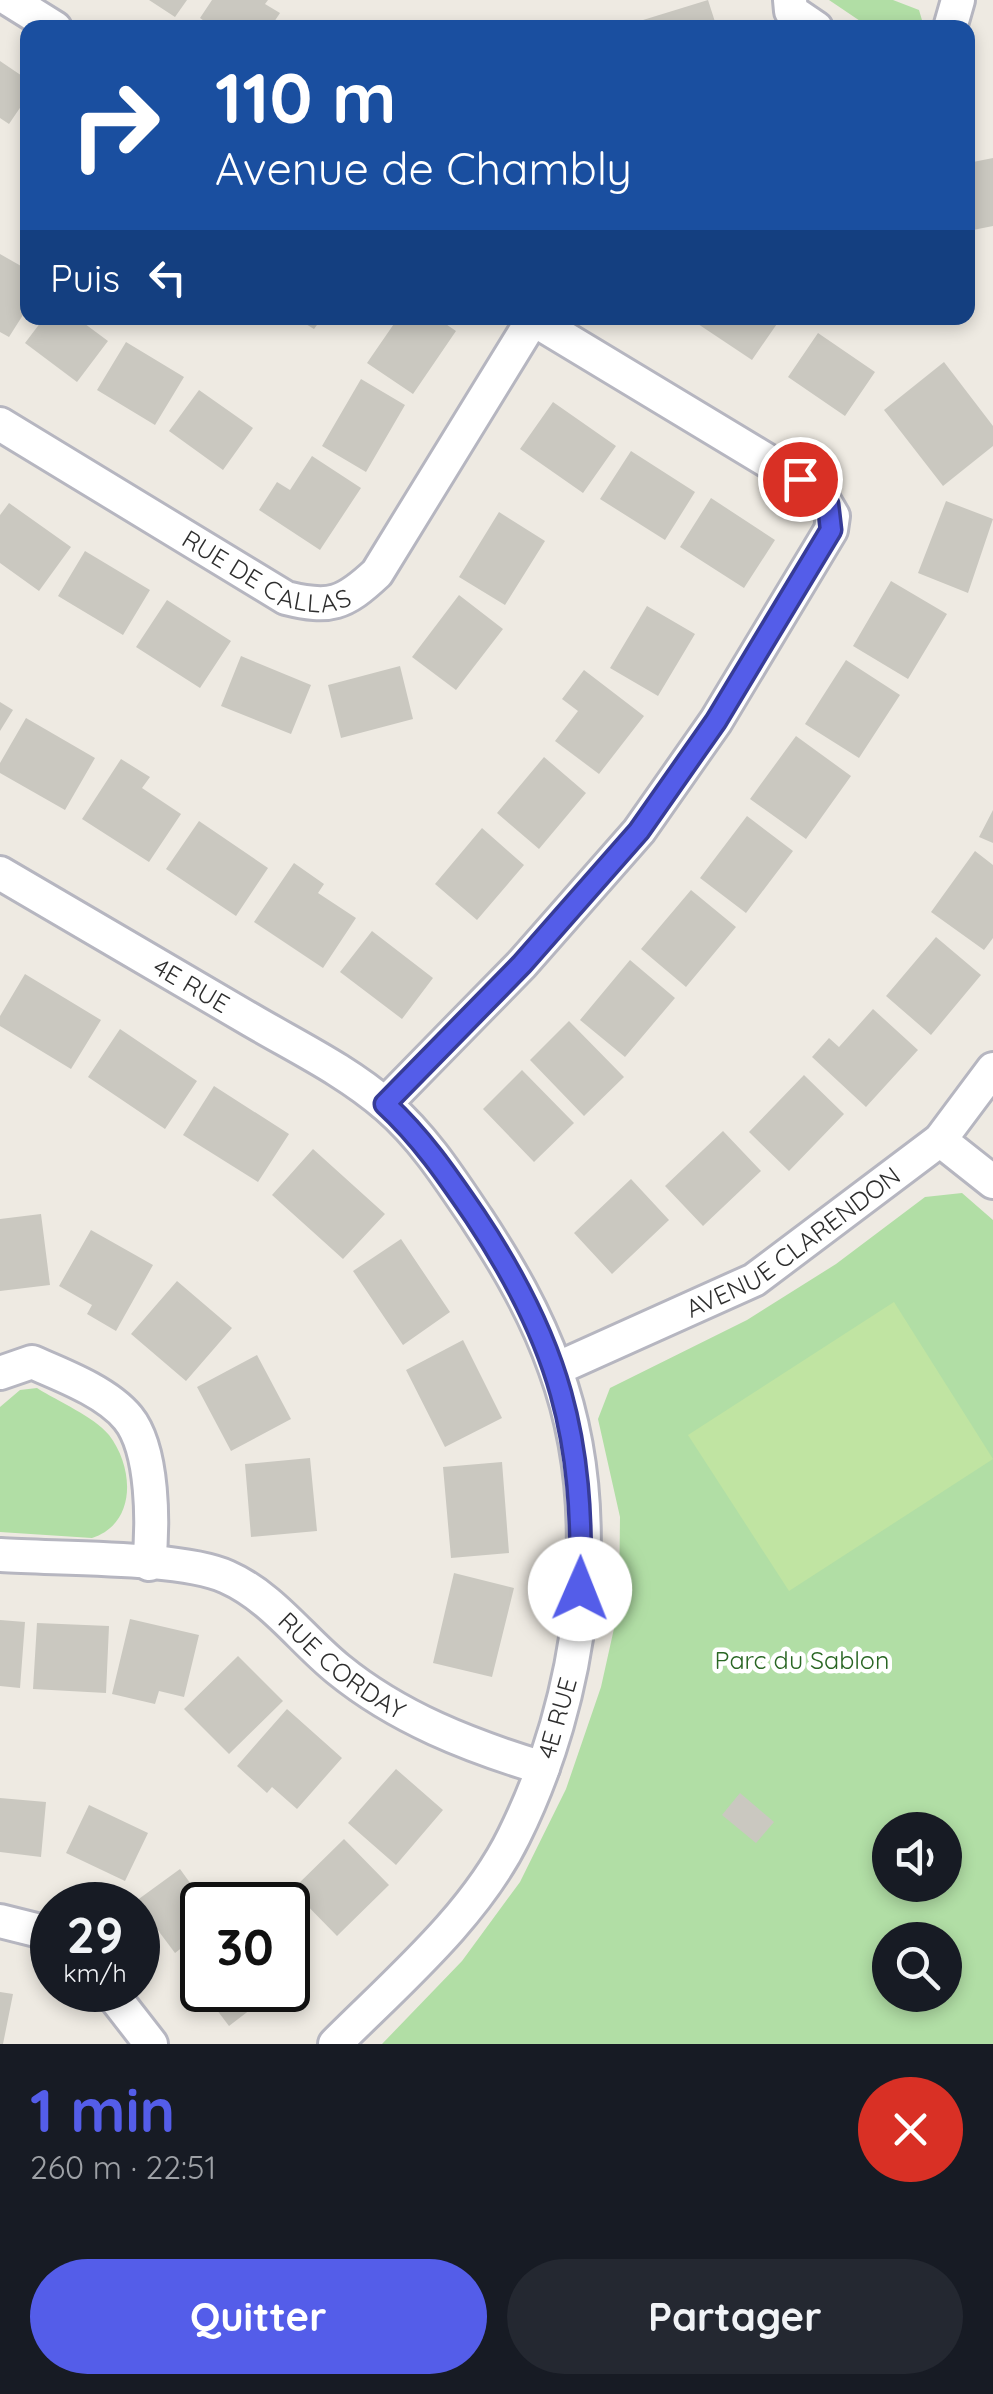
<!DOCTYPE html>
<html lang="fr">
<meta charset="utf-8">
<style>
:root{--surface:#171b24;--page:#242831;--text:#f1f3f6;--muted:#9ea1a6;--accent:#545de9}
body{margin:0;font-family:Quicksand,sans-serif;background:var(--page);color:var(--text);height:100vh;display:flex;flex-direction:column;font-size:38px;white-space:nowrap}
*{box-sizing:border-box;margin:0}
p{font-size:32px;color:var(--muted)}
.icon{flex:none;width:55px;height:55px;fill:none;stroke:currentColor;stroke-width:2;stroke-linecap:round;stroke-linejoin:round}
.map{position:relative;height:2044px;overflow:hidden}
.side{display:flex;flex-direction:column;background:var(--surface);flex:1}
.side>*{flex:none}
.top-card{position:absolute;left:20px;top:20px;width:955px;height:305px;border-radius:20px;box-shadow:0 5px 15px #0003;background:#1a4fa0;color:#fff;overflow:hidden}
.controls{position:absolute;left:872px;top:1812px;display:grid;gap:20px}
.controls a{display:grid;place-items:center;width:90px;height:90px;border-radius:50%;background:var(--surface);box-shadow:0 5px 15px #0003;font-size:50px}
.speed{position:absolute;left:30px;top:1882px;display:flex;gap:20px;font-size:50px;font-weight:700;text-align:center}
.speed>*{display:grid;place-content:center;width:130px;height:130px;border-radius:50%;background:var(--surface);box-shadow:0 5px 15px #0003;line-height:1}
.speed small{font-size:25px;font-weight:400}
.speed .limit{border:5px solid #111;border-radius:15px;background:#fff;color:#111}
.pin{position:absolute;display:grid;place-items:center;width:85px;height:85px;color:#fff;margin:-42px;border:5px solid #fff;border-radius:50%;box-shadow:0 2px 10px #0007}
.me{position:absolute;width:110px;margin:-55px;rotate:1deg;stroke-linejoin:round;filter:drop-shadow(0 0 8px #0008)}
.turn{display:flex;align-items:center;gap:35px;height:210px;padding:0 30px;font-size:45px}
.turn .icon{width:130px;height:130px;stroke-width:2.5}
.turn b{display:block;font-size:70px;line-height:85px}
.then{display:flex;align-items:center;height:95px;padding:0 30px;background:#0003;gap:20px;font-size:38px}
.round{display:grid;place-items:center;flex:none;width:105px;height:105px;border-radius:52px;background:var(--page)}
.summary{display:flex;align-items:center;justify-content:space-between;height:170px;padding:0 30px}
h1{font-size:60px;font-weight:800;line-height:75px;color:var(--accent)}
.action{display:flex;gap:20px;margin-top:auto;padding:20px 30px}
.action a{flex:1;height:115px;border-radius:60px;background:var(--accent);color:#fff;font-size:40px;font-weight:800;line-height:115px;text-align:center}
.action a+a{background:var(--page);color:var(--text)}
.map>svg:first-child{display:block}
</style>
<div class="map">
<svg width="993" height="2044" viewBox="0 0 993 2044">
<rect width="100%" height="100%" fill="#eeeae2"/>
<path fill="#b1dea5" fill-rule="evenodd" d="M829,0H893L919,10L924,27H869Z
M962,1193L993,1220V2044H382L462,1961L520,1882L566,1789L601,1687L619,1606L620,1517L598,1419L610,1388L747,1320L836,1264L925,1197ZM890,1830H945V1885H890ZM890,1940H945V1995H890Z
M37,1388C59,1402 93,1416 109,1435C135,1469 136,1524 92,1538L0,1532V1407L20,1390Z"/>
<path fill="#c0e4a2" d="M894,1302L993,1459L789,1591L688,1435Z"/>
<path fill="#cac8c0" d="M149,0H187L175,17Z
M212,0H268L265,4L280,13L270,28H214L200,18Z
M708,0L717,28H645L643,20Z
M0,61L28,80V96L9,124L0,118Z
M993,158V226L968,231V163Z
M0,254L28,270V307L9,337L0,332Z
M44,318H77L108,341L77,382L25,343Z
M296,318H322L314,329Z
M398,318H437L456,331L413,394L367,363Z
M697,318H781L752,360L695,322Z
M818,333L875,372L845,416L788,377Z
M126,342L184,377L155,425L97,390Z
M944,362L993,426V446L943,486L884,410Z
M361,379L405,405L366,472L322,446Z
M199,390L253,428L223,470L169,431Z
M553,402L616,446L583,493L520,449Z
M631,451L695,492L665,540L600,499Z
M312,456L361,488L320,550L259,510L277,482L290,490Z
M711,498L775,540L744,588L680,547Z
M946,501L993,519L968,593L918,573Z
M9,503L71,547L39,591L0,563V515Z
M499,512L545,541L505,605L459,577Z
M85,551L150,590L123,635L58,596Z
M891,581L947,614L908,679L853,646Z
M459,595L503,629L456,690L412,657Z
M167,600L231,641L200,688L136,647Z
M647,606L695,634L658,696L610,668Z
M241,656L311,685L291,734L221,706Z
M846,660L900,695L859,758L805,724Z
M400,666L413,719L341,738L328,685Z
M584,670L644,716L599,774L555,741L578,711L562,699Z
M0,702L13,710L0,731Z
M26,718L95,758L65,810L0,773V763Z
M796,736L851,776L806,839L750,799Z
M544,757L586,793L539,849L497,813Z
M121,759L150,777L142,788L181,814L149,862L82,819Z
M993,810V843L979,837Z
M747,816L793,851L746,913L700,878Z
M199,821L268,868L236,916L166,869Z
M482,828L524,865L477,920L435,884Z
M975,851L993,865V938L984,950L931,912Z
M294,863L324,884L318,893L356,918L323,968L254,922Z
M691,890L736,927L686,987L641,949Z
M372,931L433,978L402,1019L340,972Z
M936,937L981,975L931,1035L886,996Z
M630,960L675,998L625,1057L580,1020Z
M25,974L101,1020L71,1069L0,1026V1016Z
M873,1009L918,1050L866,1107L812,1057L829,1038L839,1047Z
M569,1021L624,1077L584,1116L530,1060Z
M120,1029L197,1081L165,1129L88,1077Z
M522,1070L574,1123L534,1162L483,1109Z
M804,1075L844,1114L789,1171L749,1132Z
M214,1086L289,1134L258,1182L183,1135Z
M723,1131L761,1171L703,1226L665,1186Z
M313,1149L385,1214L343,1259L272,1195Z
M631,1179L669,1220L612,1274L574,1233Z
M41,1214L50,1285L0,1291V1219Z
M91,1230L153,1265L116,1331L87,1314L92,1305L59,1286Z
M401,1239L450,1312L403,1345L353,1271Z
M177,1281L232,1328L186,1381L131,1334Z
M463,1340L502,1418L445,1447L406,1370Z
M257,1355L291,1419L231,1451L197,1387Z
M310,1458L317,1531L251,1537L245,1464Z
M502,1462L509,1553L451,1558L443,1467Z
M454,1573L514,1588L492,1677L433,1663Z
M130,1619L199,1635L184,1697L159,1691L155,1704L112,1694Z
M0,1620L25,1622L20,1688L0,1686Z
M37,1623L109,1626L106,1693L33,1689Z
M238,1656L283,1701L229,1754L184,1709Z
M287,1709L342,1758L297,1809L272,1787L267,1793L237,1766Z
M396,1769L443,1810L396,1865L348,1823Z
M740,1793L774,1822L756,1843L722,1815Z
M0,1798L46,1802L41,1857L0,1852Z
M89,1805L148,1833L125,1881L66,1853Z
M344,1839L389,1885L337,1936L292,1890Z
M180,1869L206,1905H202V1932L175,1953L136,1901Z
M202,1963V1990L272,1993L229,2026L189,1973Z
M0,1992L13,1994L3,2044H0Z"/>
<g fill="none" stroke-linecap="round" stroke-linejoin="round">
<defs>
<g id="street">
<path d="M10,0L55,28"/>
<path d="M790,0L791,11L816,28"/>
<path d="M950,28L958,0"/>
<path id="s1" d="M0,424L286,598C330,609 344,604 377,573L533,319"/>
<path id="s2" d="M0,873C84,922 167,971 251,1020C297,1047 347,1071 387,1106C424,1138 450,1179 477,1219C508,1266 536,1314 555,1368C609,1515 582,1699 514,1836C475,1916 397,1982 335,2044"/>
<path d="M385,1104L522,964L639,831L716,721L831,530L833,516L819,492L531,318"/>
<path d="M940,1140L993,1182"/>
<path id="s3" d="M556,1369L754,1280L940,1140L993,1069"/>
<path d="M0,1373L32,1362C62,1375 107,1392 128,1418C154,1450 153,1526 149,1564"/>
<path id="s4" d="M0,1555C56,1559 181,1556 227,1577C272,1597 301,1639 338,1669C398,1718 470,1746 543,1768"/>
<path d="M0,1921L52,1934"/>
<path d="M109,1990L151,2044"/>
</g>
</defs>
<use href="#street" stroke="#b6b6c0" stroke-width="38"/>
<use href="#street" stroke="#fff" stroke-width="32"/>
</g>
<g fill="none" stroke-linecap="round" stroke-linejoin="round">
<defs>
<path id="route" d="M580,1589C585,1438 559,1342 475,1216C447,1175 421,1137 385,1104L522,964L639,831L716,721L831,530L828,504L800,479"/>
</defs>
<use href="#route" stroke="#373c97" stroke-width="25"/>
<use href="#route" stroke="#545de9" stroke-width="18"/>
</g>
<g text-anchor="middle" stroke-width="9" stroke-linejoin="round" paint-order="stroke">
<g font-size="25" fill="#2e2e2e" stroke="#fff">
<text dy="9" stroke="none"><textPath href="#s1" startOffset="308">RUE DE CALLAS</textPath></text>
<text dy="9" stroke="none"><textPath href="#s2" startOffset="222">4E RUE</textPath></text>
<text dy="9" stroke="none"><textPath href="#s3" startOffset="270">AVENUE CLARENDON</textPath></text>
<text dy="9" stroke="none"><textPath href="#s4" startOffset="375">RUE CORDAY</textPath></text>
<text transform="translate(557 1718) rotate(-74)" y="9">4E RUE</text>
</g>
<g font-size="25" fill="#296623" stroke="#fff">
<text x="802" y="1669">Parc du Sablon</text>
</g>
</g>
</svg>
<div class="controls">
<a><svg class="icon" aria-label="sound" viewBox="0 0 24 24"><path d="M4 9h4l5-4v14l-5-4H4zM17 9q2 3 0 6"/></svg></a>
<a><svg class="icon" aria-label="search" viewBox="0 0 24 24"><circle cx="10" cy="10" r="6"/><path d="M15 15l6 6"/></svg></a>
</div>
<div class="speed"><div>29<small>km/h</small></div><div class="limit">30</div></div>
<div class="pin" style="left:800px;top:479px;background:#d93025"><svg class="icon" aria-label="arrive" viewBox="0 0 24 24"><path d="M6 21V4h12l-3 4 3 4H6"/></svg></div>
<svg class="me" style="left:580px;top:1589px" viewBox="-20 -20 40 40"><circle r="19" fill="#fff"/><path d="M0-13L10 11 0 6-10 11z" fill="#545de9"/></svg>
<div class="top-card">
<div class="turn"><svg class="icon" aria-label="right" viewBox="0 0 24 24"><path d="M7 20v-9h11M14 6l5 5-5 5"/></svg><div><b>110 m</b>Avenue de Chambly</div></div>
<div class="then">Puis<svg class="icon" aria-label="left" viewBox="0 0 24 24"><path d="M17 20v-9H6M10 6l-5 5 5 5"/></svg></div>
</div>
</div>
<section class="side">
<div class="summary"><div><h1>1 min</h1><p>260 m · 22:51</p></div><a class="round" style="background:#d93025;color:#fff"><svg class="icon" aria-label="close" viewBox="0 0 24 24"><path d="M6 6l12 12M18 6L6 18"/></svg></a></div>
<div class="action"><a>Quitter</a><a>Partager</a></div>
</section>
